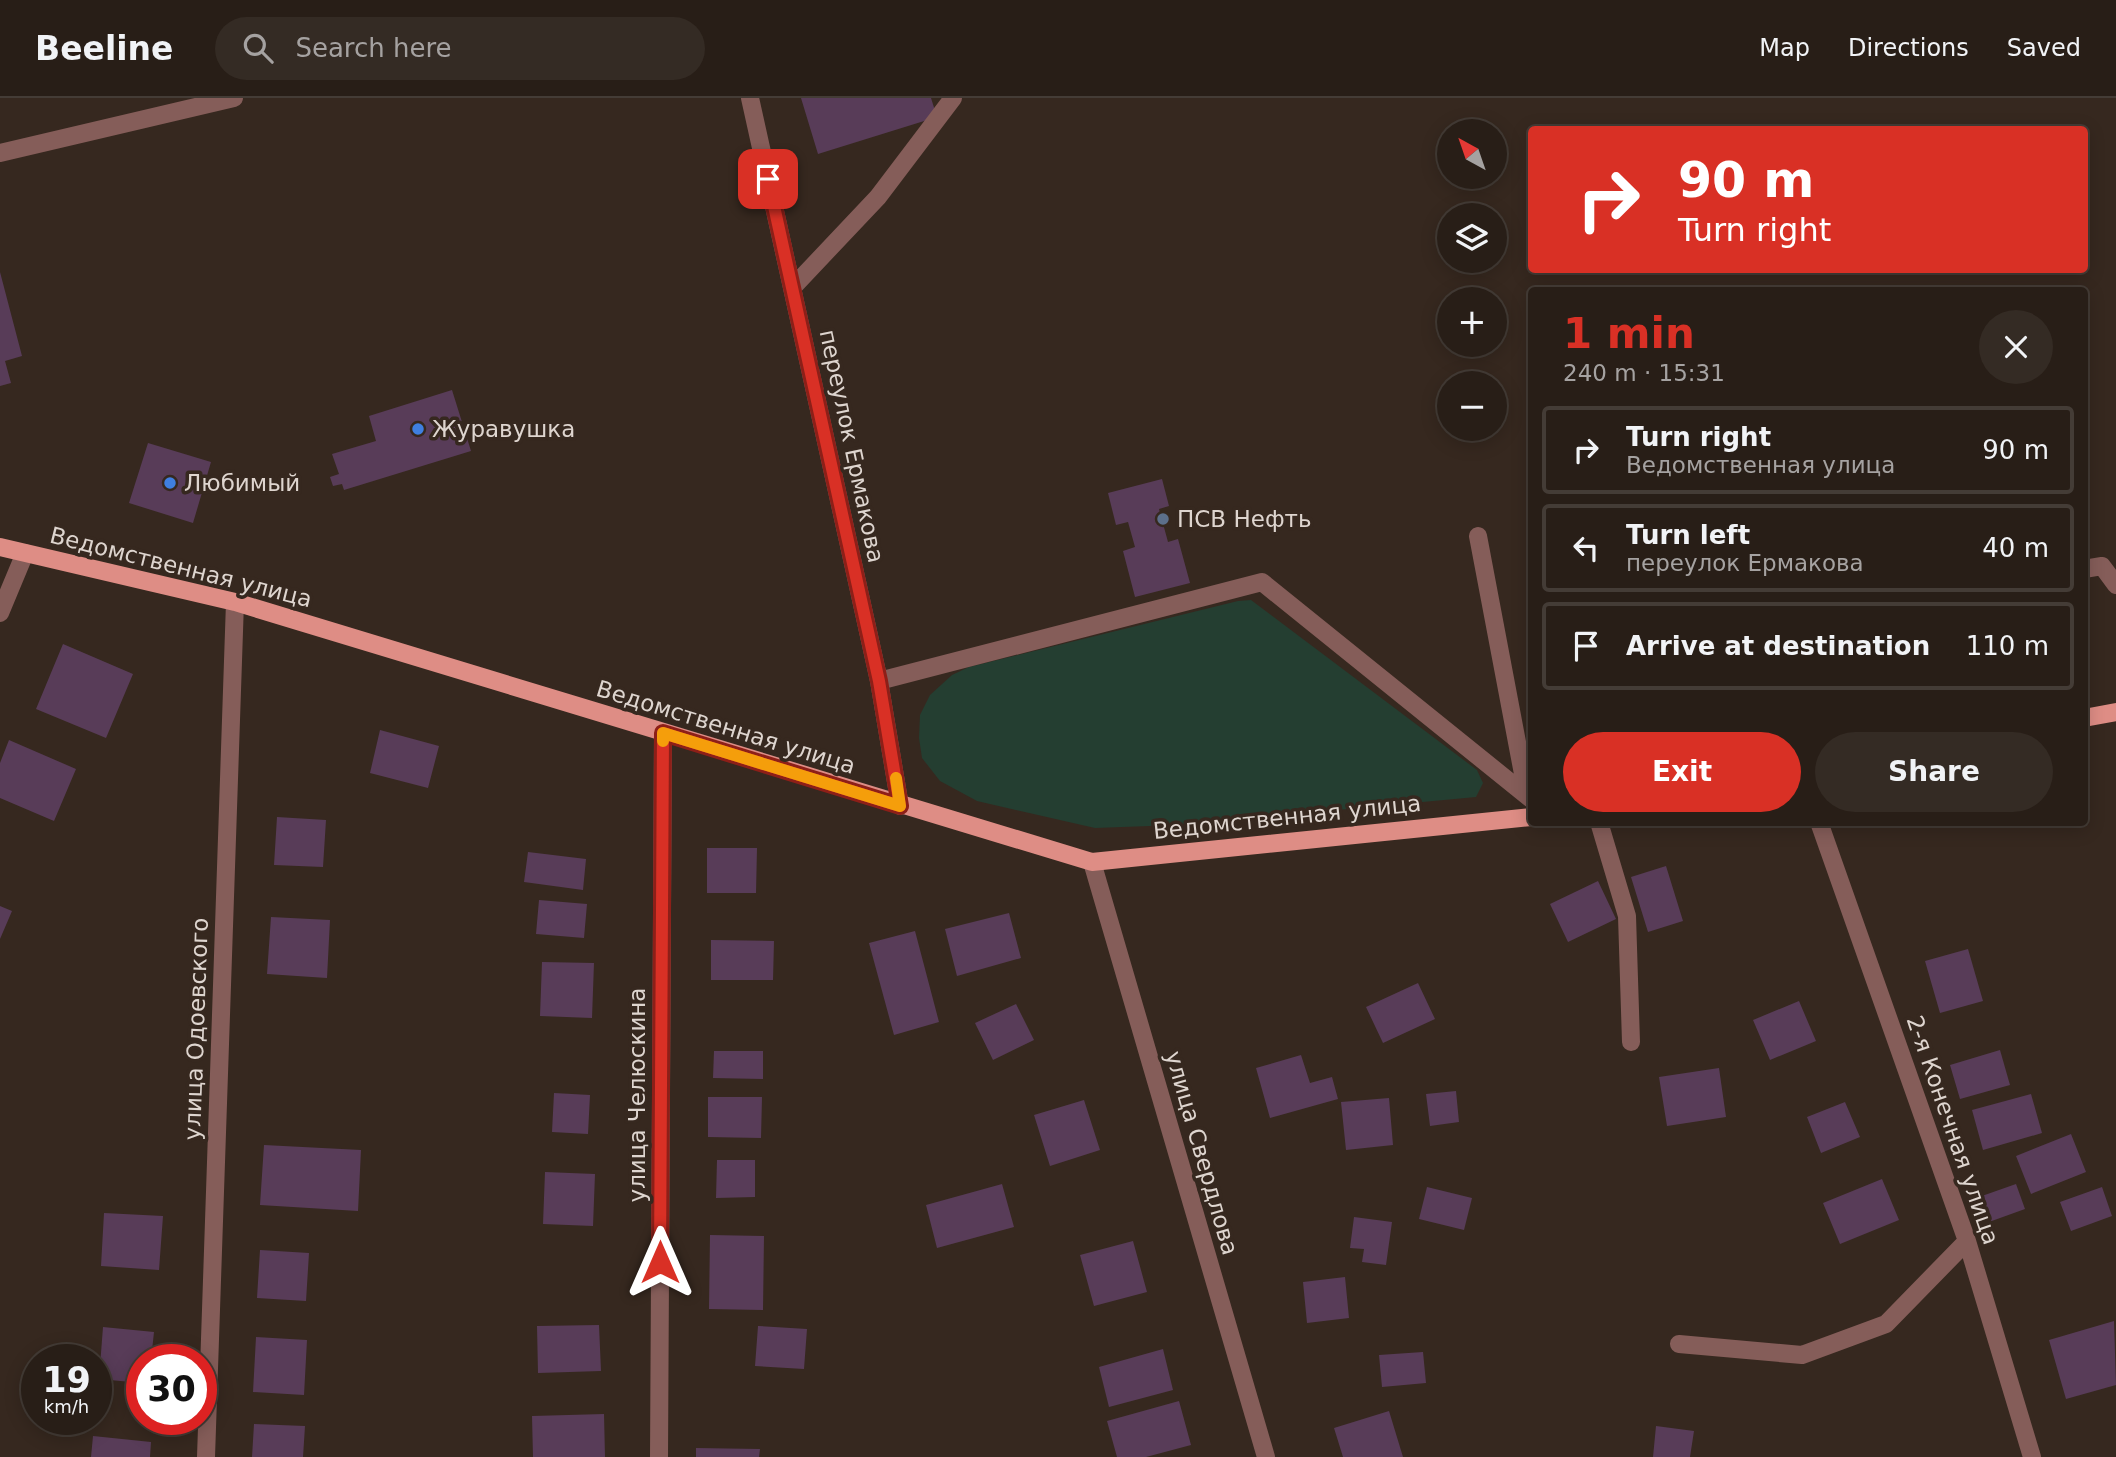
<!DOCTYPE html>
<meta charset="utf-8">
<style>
:root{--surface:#281e17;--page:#342b24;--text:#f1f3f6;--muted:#a5a2a1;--line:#443c36;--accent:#d93025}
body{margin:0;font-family:"DejaVu Sans",sans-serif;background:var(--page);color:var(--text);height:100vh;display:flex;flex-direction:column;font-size:26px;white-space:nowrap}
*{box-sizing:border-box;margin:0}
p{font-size:23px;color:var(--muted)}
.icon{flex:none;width:38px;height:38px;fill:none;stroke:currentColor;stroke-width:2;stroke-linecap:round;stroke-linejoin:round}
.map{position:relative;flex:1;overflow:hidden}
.side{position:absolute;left:1528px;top:189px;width:560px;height:539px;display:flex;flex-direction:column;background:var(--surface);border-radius:7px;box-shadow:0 4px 18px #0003,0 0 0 2px var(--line)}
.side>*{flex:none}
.hud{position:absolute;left:1528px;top:28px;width:560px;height:147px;border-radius:7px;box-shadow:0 4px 18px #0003,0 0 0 2px var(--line);background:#d93025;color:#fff;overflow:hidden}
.needle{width:46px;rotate:320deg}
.controls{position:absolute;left:1437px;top:21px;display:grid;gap:14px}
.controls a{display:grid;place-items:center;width:70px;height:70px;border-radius:50%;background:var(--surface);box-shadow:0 4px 18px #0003,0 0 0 2px var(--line);font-size:35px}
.speed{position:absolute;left:21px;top:1246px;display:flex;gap:14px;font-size:35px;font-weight:700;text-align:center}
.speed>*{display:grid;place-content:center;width:91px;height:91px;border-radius:50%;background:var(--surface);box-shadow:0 4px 18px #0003,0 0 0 2px var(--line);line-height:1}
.speed small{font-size:18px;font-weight:400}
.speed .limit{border:10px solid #d22;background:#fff;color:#111}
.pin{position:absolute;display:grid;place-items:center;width:60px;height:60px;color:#fff;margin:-30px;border-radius:14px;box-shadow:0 4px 10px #0006}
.me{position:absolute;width:77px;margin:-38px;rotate:0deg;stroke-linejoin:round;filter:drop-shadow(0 0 5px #0008)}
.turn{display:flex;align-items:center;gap:24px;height:147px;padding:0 35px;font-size:32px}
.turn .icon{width:91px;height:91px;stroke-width:2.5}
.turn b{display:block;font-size:49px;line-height:60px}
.round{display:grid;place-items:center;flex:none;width:74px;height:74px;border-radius:37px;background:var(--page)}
.overview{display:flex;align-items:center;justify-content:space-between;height:119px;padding:0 35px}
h1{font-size:42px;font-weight:700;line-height:52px;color:var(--accent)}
.cta{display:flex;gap:14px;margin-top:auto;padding:14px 35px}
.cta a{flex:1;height:80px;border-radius:42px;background:var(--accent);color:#fff;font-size:28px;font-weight:700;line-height:80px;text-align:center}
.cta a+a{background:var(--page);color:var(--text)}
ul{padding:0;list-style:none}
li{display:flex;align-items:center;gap:21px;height:88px;margin:0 14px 10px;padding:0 21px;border:4px solid var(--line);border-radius:7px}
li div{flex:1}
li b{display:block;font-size:26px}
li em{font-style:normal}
header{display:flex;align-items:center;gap:42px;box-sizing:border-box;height:98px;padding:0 35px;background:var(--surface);border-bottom:2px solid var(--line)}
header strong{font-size:33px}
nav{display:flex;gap:38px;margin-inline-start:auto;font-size:24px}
.search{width:490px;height:63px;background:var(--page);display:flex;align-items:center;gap:18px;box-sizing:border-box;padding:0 24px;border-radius:38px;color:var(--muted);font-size:26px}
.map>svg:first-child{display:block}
</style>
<header>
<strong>Beeline</strong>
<div class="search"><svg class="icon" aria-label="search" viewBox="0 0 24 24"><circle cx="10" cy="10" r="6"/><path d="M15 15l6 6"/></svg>Search here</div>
<nav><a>Map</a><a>Directions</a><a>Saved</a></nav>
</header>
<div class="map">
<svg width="2116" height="1359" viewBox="0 0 2116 1359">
<rect width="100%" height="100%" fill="#36281f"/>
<path fill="#243e31" d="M1251,502L1477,672L1483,685L1476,699L1177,727L1095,730L977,703L940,683L922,660L919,640L920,617L930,597L952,577L969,569L1238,503Z"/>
<path fill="#583c58" d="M801,0H931L937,19L818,56Z
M0,174L22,258L5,263L11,285L0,288Z
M452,292L471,353L344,392L342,386L333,388L330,379L339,376L332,356L376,343L369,318Z
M148,345L211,364L193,425L129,405Z
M1162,381L1169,408L1159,411L1168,444L1178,441L1190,485L1135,499L1123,453L1135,449L1128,424L1116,427L1108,395Z
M63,546L133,576L106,640L36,611Z
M380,632L439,648L428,690L370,675Z
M9,642L76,671L54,723L0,700V665Z
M277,719L326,722L323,769L274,767Z
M707,750H757L756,795H707Z
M528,754L586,761L583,792L524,784Z
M1666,768L1683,823L1648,834L1631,779Z
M1598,783L1616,821L1568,844L1550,806Z
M539,802L587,806L584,840L536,836Z
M0,808L12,813L0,841Z
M1009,815L1021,860L957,878L945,831Z
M271,819L330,822L327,880L267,876Z
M915,833L939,924L894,937L869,845Z
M711,842L774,843L773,882H711Z
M1968,851L1983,903L1940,915L1925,863Z
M542,864L594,865L592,920L540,918Z
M1418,885L1435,921L1383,945L1366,909Z
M1799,903L1816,943L1770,962L1753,922Z
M1016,906L1034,942L993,962L975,925Z
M2000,952L2010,987L1960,1001L1950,967Z
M714,953H763V981L713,980Z
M1301,957L1310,985L1332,979L1338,1001L1270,1020L1256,970Z
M1719,970L1726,1019L1667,1028L1659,979Z
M1456,993L1459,1024L1430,1028L1426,996Z
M554,995L590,997L588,1036L552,1034Z
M2031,996L2042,1035L1983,1052L1972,1012Z
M708,999H762L761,1040L708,1039Z
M1389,1000L1393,1047L1346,1052L1341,1004Z
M1084,1002L1100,1052L1050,1068L1034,1017Z
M1845,1004L1860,1039L1821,1055L1807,1019Z
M2071,1036L2086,1074L2031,1096L2016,1058Z
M264,1047L361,1052L358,1113L260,1107Z
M717,1062H755V1099L716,1100Z
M545,1074L595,1076L593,1128L543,1126Z
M1882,1081L1899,1122L1840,1146L1823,1105Z
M1002,1086L1014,1129L937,1150L926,1107Z
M2016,1086L2025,1111L1989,1124L1979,1099Z
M1427,1089L1472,1100L1464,1132L1419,1121Z
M2102,1089L2112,1118L2071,1133L2060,1104Z
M104,1115L163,1118L159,1172L101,1168Z
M1354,1119L1392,1124L1386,1167L1362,1164L1364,1151L1350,1150Z
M710,1137L764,1138L763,1212L709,1211Z
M1133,1143L1147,1194L1094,1208L1080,1157Z
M260,1152L309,1155L306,1203L257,1200Z
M1345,1179L1349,1220L1307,1225L1303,1184Z
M2114,1223L2116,1287L2066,1301L2049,1242Z
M599,1227L601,1273L538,1275L537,1228Z
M758,1228L807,1231L804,1271L755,1268Z
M103,1229L154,1234L151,1262H142V1285L99,1281Z
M256,1239L307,1242L304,1297L253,1294Z
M1163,1251L1173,1292L1109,1309L1099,1269Z
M1423,1254L1426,1285L1382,1289L1379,1257Z
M1179,1303L1191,1347L1146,1359H1117L1107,1323Z
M1389,1313L1403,1359H1343L1334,1330Z
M604,1316L605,1359H533L532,1318Z
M254,1326L305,1328L303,1359H252Z
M1656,1328L1694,1333L1690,1359H1653Z
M93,1338L151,1344L150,1359H91Z
M696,1350L760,1351L759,1359H696Z"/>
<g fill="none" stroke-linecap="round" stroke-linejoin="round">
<path stroke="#855d59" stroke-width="18" d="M750,0L879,583L900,708
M0,55L234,0
M792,190L878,99L953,0
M1478,438L1527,697
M2084,471L2102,468L2116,487
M0,515L25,455
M879,583L1262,484L1531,701
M1599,724L1627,818L1631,944
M1819,724L1967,1143L2032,1359
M1092,764L1266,1359
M1679,1246L1802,1257L1886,1226L1967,1143
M206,1359L235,504
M659,1359L663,635"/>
<path stroke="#de8d85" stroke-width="18" d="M0,449L235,504L1092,764L1531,719
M2084,620L2116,614"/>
</g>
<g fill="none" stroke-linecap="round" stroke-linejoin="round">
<defs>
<path id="route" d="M660,1164L663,635L900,708L879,583L768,81"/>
</defs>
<use href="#route" stroke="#8d1f18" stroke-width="18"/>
<use href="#route" stroke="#d93025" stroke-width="12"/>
<path stroke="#f59e0b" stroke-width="12" d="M663,643V635L900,708L896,680"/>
</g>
<g fill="#3f7fe0" stroke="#36281f" stroke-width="2.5">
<circle cx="418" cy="331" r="7"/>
<circle cx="170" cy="385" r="7"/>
</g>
<circle fill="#5c6f8a" stroke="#36281f" stroke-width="2.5" cx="1163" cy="421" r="7"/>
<g text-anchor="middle" stroke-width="7" stroke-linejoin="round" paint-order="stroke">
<g font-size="23" fill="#ded5cf" stroke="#36281f" text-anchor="start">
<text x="432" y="339">Журавушка</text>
<text x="184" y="393">Любимый</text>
<text x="1177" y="429">ПСВ Нефть</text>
</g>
<g font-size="23" fill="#ded5cf" stroke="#36281f">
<text transform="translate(852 348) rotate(78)" y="8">переулок Ермакова</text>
<text transform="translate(181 469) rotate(14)" y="8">Ведомственная улица</text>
<text transform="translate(726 629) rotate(17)" y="8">Ведомственная улица</text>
<text transform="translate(1287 719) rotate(-6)" y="8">Ведомственная улица</text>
<text transform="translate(196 931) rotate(-88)" y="8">улица Одоевского</text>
<text transform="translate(637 997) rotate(-90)" y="8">улица Челюскина</text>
<text transform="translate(1953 1032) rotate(71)" y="8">2-я Конечная улица</text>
<text transform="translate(1202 1055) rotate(74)" y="8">улица Свердлова</text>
</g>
</g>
</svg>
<div class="controls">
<a><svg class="needle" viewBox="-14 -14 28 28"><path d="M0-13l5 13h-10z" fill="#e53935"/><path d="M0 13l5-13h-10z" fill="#a5a2a1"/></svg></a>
<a><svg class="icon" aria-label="layers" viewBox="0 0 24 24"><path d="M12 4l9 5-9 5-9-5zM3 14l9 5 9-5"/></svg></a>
<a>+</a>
<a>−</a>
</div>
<div class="speed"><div>19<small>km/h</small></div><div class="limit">30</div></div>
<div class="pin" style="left:768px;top:81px;background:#d93025"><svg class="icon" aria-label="arrive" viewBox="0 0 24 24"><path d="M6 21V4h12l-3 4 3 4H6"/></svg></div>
<svg class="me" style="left:660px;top:1164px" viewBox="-20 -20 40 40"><path d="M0-17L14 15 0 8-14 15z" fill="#d93025" stroke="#fff" stroke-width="4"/></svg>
<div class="hud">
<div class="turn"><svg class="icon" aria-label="right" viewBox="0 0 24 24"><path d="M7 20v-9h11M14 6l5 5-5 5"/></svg><div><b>90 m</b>Turn right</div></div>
</div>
<section class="side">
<div class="overview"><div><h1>1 min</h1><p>240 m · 15:31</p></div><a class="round"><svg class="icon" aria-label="close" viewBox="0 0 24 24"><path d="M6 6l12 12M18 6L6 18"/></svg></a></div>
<ul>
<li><svg class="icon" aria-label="right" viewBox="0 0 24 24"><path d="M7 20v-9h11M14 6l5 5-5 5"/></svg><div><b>Turn right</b><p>Ведомственная улица</p></div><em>90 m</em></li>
<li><svg class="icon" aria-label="left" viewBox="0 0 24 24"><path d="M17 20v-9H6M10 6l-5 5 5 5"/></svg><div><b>Turn left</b><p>переулок Ермакова</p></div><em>40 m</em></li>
<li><svg class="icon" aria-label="arrive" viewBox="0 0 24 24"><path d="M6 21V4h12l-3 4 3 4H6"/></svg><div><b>Arrive at destination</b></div><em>110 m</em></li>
</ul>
<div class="cta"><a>Exit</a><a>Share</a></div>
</section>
</div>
